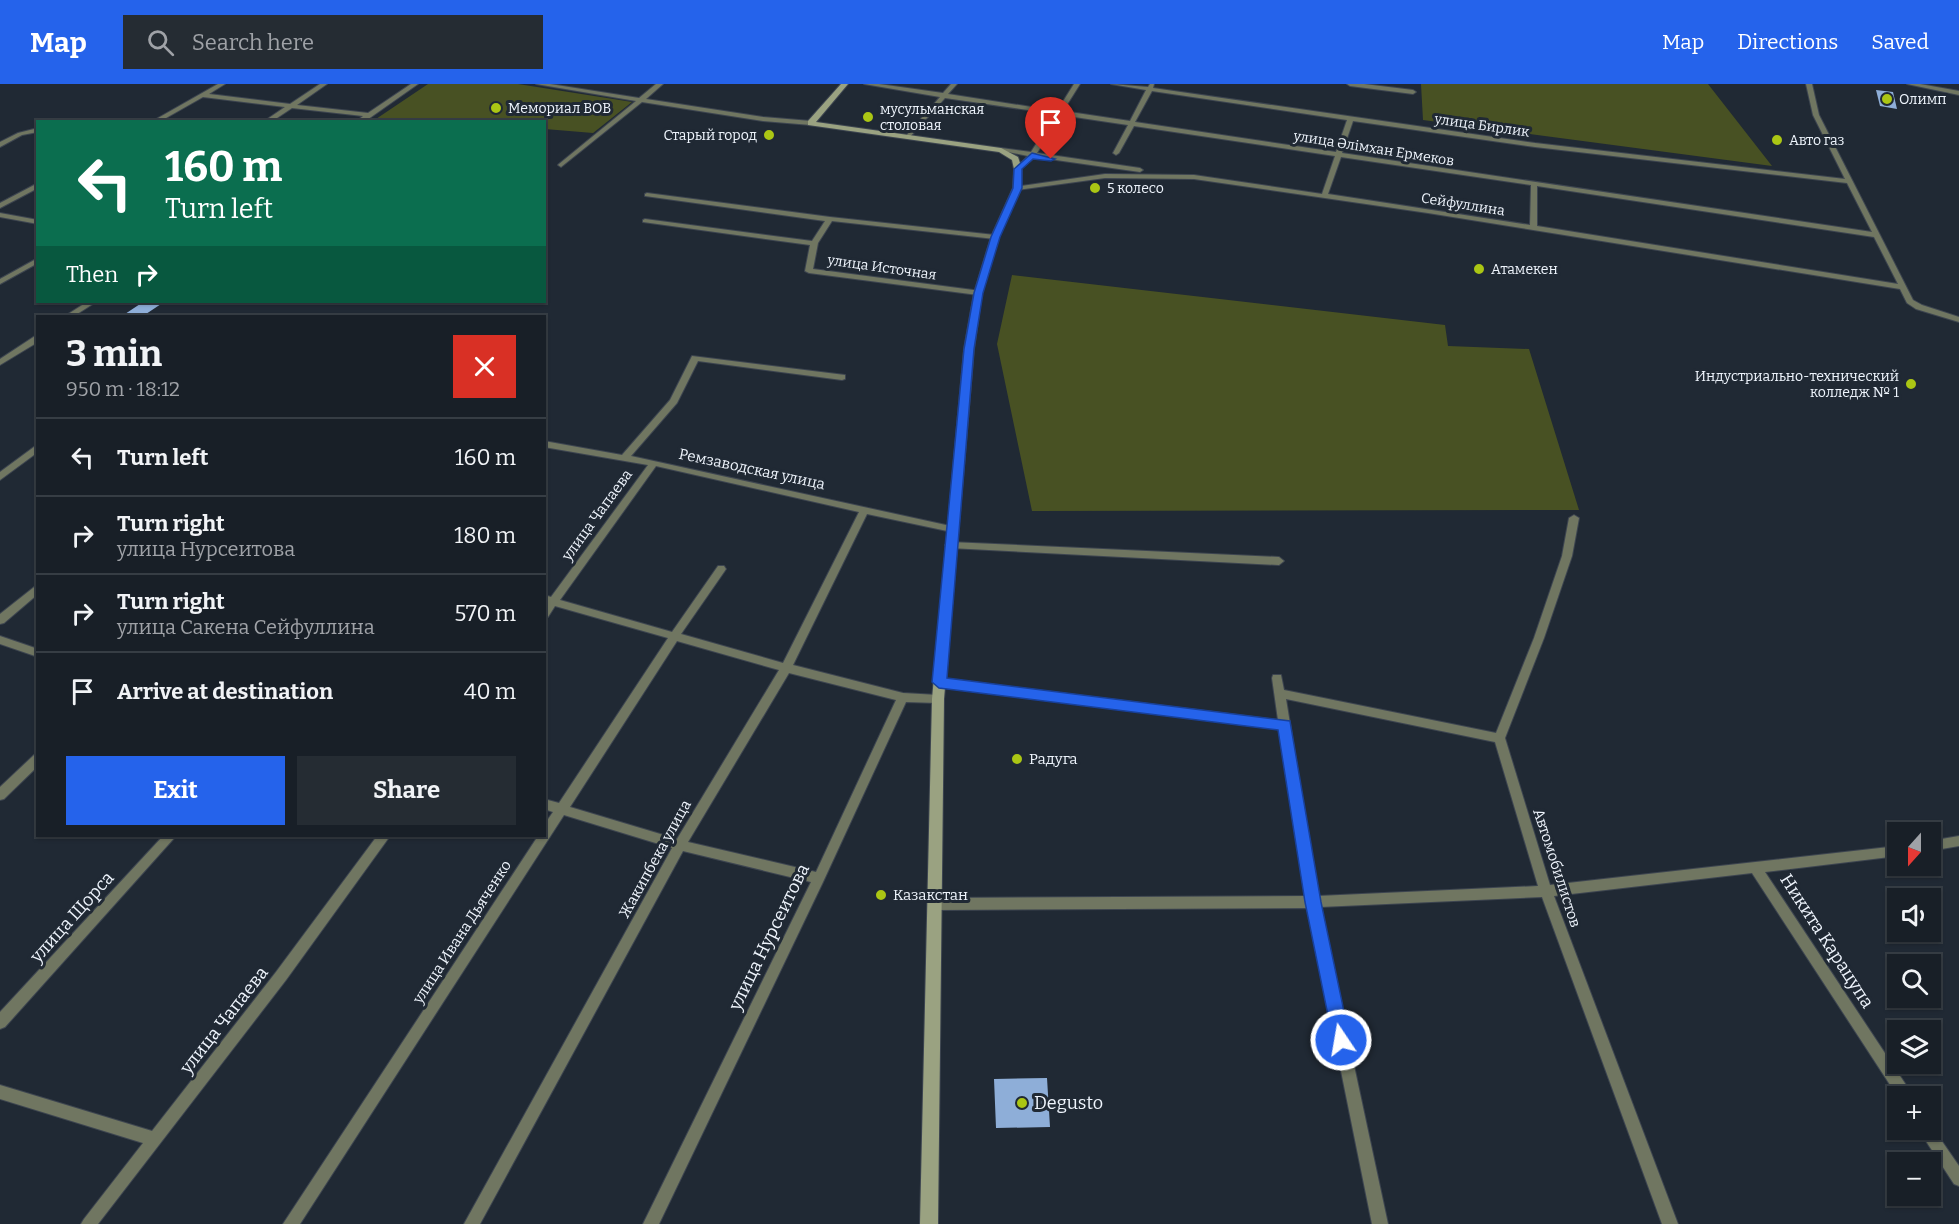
<!DOCTYPE html>
<meta charset="utf-8">
<style>
:root{--surface:#181f27;--page:#252c33;--text:#f1f3f6;--muted:#9fa2a7;--line:#363d44;--accent:#2563eb}
body{margin:0;font-family:Bitter,serif;background:var(--page);color:var(--text);height:100vh;display:flex;flex-direction:column;font-size:22px;white-space:nowrap}
*{box-sizing:border-box;margin:0}
p{font-size:20px;color:var(--muted)}
.icon{flex:none;width:33px;height:33px;fill:none;stroke:currentColor;stroke-width:2;stroke-linecap:round;stroke-linejoin:round}
.map{position:relative;flex:1;overflow:hidden}
.panel{position:absolute;left:36px;top:231px;width:510px;height:522px;display:flex;flex-direction:column;background:var(--surface);border-radius:0px;box-shadow:0 2px 4px #0004,0 0 0 2px var(--line)}
.panel>*{flex:none}
.banner{position:absolute;left:36px;top:36px;width:510px;height:183px;border-radius:0px;box-shadow:0 2px 4px #0004,0 0 0 2px var(--line);background:#0b6e4f;color:#fff;overflow:hidden}
.needle{width:39px;rotate:201deg}
.buttons{position:absolute;left:1887px;top:738px;display:grid;gap:12px}
.buttons a{display:grid;place-items:center;width:54px;height:54px;border-radius:0px;background:var(--surface);box-shadow:0 2px 4px #0004,0 0 0 2px var(--line);font-size:30px}
.pin{position:absolute;display:grid;place-items:center;width:51px;height:51px;color:#fff;margin:-62px -26px;border-radius:50% 50% 50% 0;rotate:-45deg;box-shadow:0 0 6px #0007}
.pin .icon{rotate:45deg}
.me{position:absolute;width:66px;margin:-33px;rotate:348deg;stroke-linejoin:round;filter:drop-shadow(0 0 4px #0008)}
.turn{display:flex;align-items:center;gap:21px;height:126px;padding:0 30px;font-size:27px}
.turn .icon{width:78px;height:78px;stroke-width:2.5}
.turn b{display:block;font-size:42px;line-height:51px}
.then{display:flex;align-items:center;height:57px;padding:0 30px;background:#0003;gap:12px;font-size:22px}
.round{display:grid;place-items:center;flex:none;width:63px;height:63px;border-radius:0px;background:var(--page)}
.overview{display:flex;align-items:center;justify-content:space-between;height:102px;padding:0 30px}
h1{font-size:36px;font-weight:700;line-height:45px}
.cta{display:flex;gap:12px;margin-top:auto;padding:12px 30px}
.cta a{flex:1;height:69px;border-radius:0px;background:var(--accent);color:#fff;font-size:24px;font-weight:700;line-height:69px;text-align:center}
.cta a+a{background:var(--page);color:var(--text)}
ul{padding:0;list-style:none}
li{display:flex;align-items:center;gap:18px;height:78px;padding:0 30px;border-top:2px solid var(--line)}
li div{flex:1}
li b{display:block;font-size:22px}
li em{font-style:normal}
header{display:flex;align-items:center;gap:36px;box-sizing:border-box;height:84px;padding:0 30px;background:var(--accent);color:#fff}
header strong{font-size:28px}
nav{display:flex;gap:33px;margin-inline-start:auto;font-size:21px}
.search{width:420px;height:54px;background:var(--page);display:flex;align-items:center;gap:15px;box-sizing:border-box;padding:0 21px;border-radius:0px;color:var(--muted);font-size:22px}
.map>svg:first-child{display:block}
</style>
<header>
<strong>Map</strong>
<div class="search"><svg class="icon" aria-label="search" viewBox="0 0 24 24"><circle cx="10" cy="10" r="6"/><path d="M15 15l6 6"/></svg>Search here</div>
<nav><a>Map</a><a>Directions</a><a>Saved</a></nav>
</header>
<div class="map">
<svg width="1959" height="1140" viewBox="0 0 1959 1140">
<rect width="100%" height="100%" fill="#202934"/>
<path fill="#485123" d="M428,0H518L632,18L593,49L545,45L544,38L373,37Z
M1421,0H1708L1772,82L1423,36Z
M1012,191L1445,241L1448,262L1529,265L1579,426L1032,427L997,260Z"/>
<path fill="#8eaed8" d="M1876,6L1893,8L1897,25L1880,22Z
M143,218H164L143,232H122Z
M1047,994L1050,1043L996,1044L994,995Z"/>
<g fill="none" stroke-linecap="round" stroke-linejoin="round">
<defs>
<path id="minor" d="M218,0H225L209,10L290,20L320,0H327L297,21L368,29L411,0H418L364,38H356L363,32L292,24L271,38H263L285,23L203,13L159,38H151Z
M536,0H550L639,14L656,0H663L646,15L763,33L811,37L814,39L811,41L763,37L642,18L561,83L558,81L559,80L636,17Z
M864,0H879L943,9L951,0H957L948,10L1057,27L1074,0H1080L1063,27L1130,37L1146,6L1111,0L1148,3L1150,0H1154L1153,4L1535,59L1845,95L1813,31L1806,0H1812L1819,31L1913,216L1922,221L1959,233V238L1916,225L1907,219L1900,205L1428,129L1194,95L1105,94L1017,106L1015,105V103L1105,90L1194,91L1322,110L1335,72L1134,42L1119,69L1116,71L1113,69L1128,41L1061,31L1037,69L1140,84L1143,86L1140,88L1035,73L1018,87L1015,85L1028,72L998,66L1001,64L1031,68L1055,30L945,14L908,55L905,53L906,52L940,13ZM1152,7L1347,36L1336,68L1135,38ZM1353,37L1535,63L1847,99L1872,148L1342,69ZM1341,73L1531,101L1530,141L1328,110ZM1537,102L1874,153L1898,200L1537,142Z
M1347,0H1364L1413,6L1416,8L1413,10L1350,2Z
M1907,0H1920L1959,7V11Z
M38,44V48L22,51L0,63V58L18,49Z
M38,99V104L0,124V119Z
M647,109L830,133L995,151L999,153L995,155L832,137L818,159L813,185L981,207V211H978L809,189L805,187L810,161L643,138V136L645,135L812,157L825,137L645,112V110Z
M0,129L38,136V140L0,133Z
M38,174V179L0,200V195Z
M87,218H96L74,232H65Z
M35,252H38V258L0,281V275Z
M692,272L845,291V295L842,296L698,277L677,319L631,372L955,443L957,445L955,447L952,448L867,430L793,581L903,609L938,611L942,612L943,615L942,618L938,619L906,618L823,798L659,1140H643L811,798L683,767L480,1140H464L672,764L564,731L300,1140H283L538,752H544V741L553,728L544,725V715L559,719L668,554L555,522L548,533L544,534V522L546,519H544V511L551,513L648,381L544,363V357L622,371L670,316ZM656,382L859,428L783,579L681,550L724,488L726,485L724,482H718L672,548L560,516ZM677,557L779,586L677,755L570,723ZM789,589L896,616L816,788L688,758Z
M38,360V368L0,396V388Z
M1574,431L1579,434L1572,472L1544,554L1505,654L1550,801L1898,762V772L1765,788L1910,1007L1912,1012L1898,1013L1752,789L1554,812L1678,1140H1662L1542,813L1320,823L1388,1140H1372L1308,824L935,826L931,824L929,820L931,816L935,814L1306,812L1280,645L939,602L935,601L934,598L935,595L939,594L1278,636L1272,594L1273,591H1281L1284,606L1496,649L1534,554L1562,472L1569,434ZM1286,615L1495,658L1538,802L1318,812Z
M950,458L1279,473L1284,477L1279,481L950,464L945,461Z
M38,500V510L4,539L0,540V530Z
M0,552L38,565V573L0,560Z
M38,669V682L4,715L0,716V703L34,671Z
M163,752H176L5,943L0,945V928Z
M377,752H390L286,896L98,1140H81L84,1135L143,1059L0,1015V1001L152,1047L276,888Z
M1959,752V762L1930,767V757Z
M1930,1040L1959,1082V1102L1954,1100L1922,1051L1920,1046H1930Z"/>
<path id="secondary" d="M841,0H848L816,38L1001,64L1018,73L1022,85L1021,104L999,153L982,209L974,265L944,615L938,1140H920L932,615L964,265L974,209L991,153L1013,104L1014,85L1012,76L999,68L808,41V37Z"/>
</defs>
<use href="#minor" stroke="#3d4550" stroke-width="2"/>
<use href="#secondary" stroke="#3d4550" stroke-width="2"/>
<use href="#minor" fill="#707661" fill-rule="evenodd"/>
<use href="#secondary" fill="#9aa281" fill-rule="evenodd"/>
</g>
<path fill="#2563eb" stroke="#184099" stroke-width="1.5" d="M1032,69L1055,75L1051,77L1033,75L1022,85V104L1000,153L983,209L974,265L947,594L1290,637L1321,818L1350,956L1348,962L1341,965L1335,962L1333,956L1305,818L1278,646L939,604L932,598L964,265L974,209L991,153L1013,104L1014,85Z"/>
<g fill="#abc614" stroke="#202934" stroke-width="2">
<circle cx="1887" cy="15" r="6"/>
<circle cx="496" cy="24" r="6"/>
<circle cx="868" cy="33" r="6"/>
<circle cx="769" cy="51" r="6"/>
<circle cx="1777" cy="56" r="6"/>
<circle cx="1095" cy="104" r="6"/>
<circle cx="1479" cy="185" r="6"/>
<circle cx="1911" cy="300" r="6"/>
<circle cx="1017" cy="675" r="6"/>
<circle cx="881" cy="811" r="6"/>
<circle cx="1022" cy="1019" r="6"/>
</g>
<g text-anchor="middle" stroke-width="6" stroke-linejoin="round" paint-order="stroke">
<g font-size="14" fill="#eef4fc" stroke="#202934" text-anchor="start">
<text x="1899" y="20">Олимп</text>
<text x="508" y="29">Мемориал ВОВ</text>
<text x="880" y="30">мусульманская<tspan x="880" dy="16">столовая</tspan></text>
<text x="757" y="56" text-anchor="end">Старый город</text>
<text x="1789" y="61">Авто газ</text>
<text x="1107" y="109">5 колесо</text>
<text x="1491" y="190">Атамекен</text>
<text x="1899" y="297" text-anchor="end">Индустриально-технический<tspan x="1899" dy="16">колледж № 1</tspan></text>
</g>
<g font-size="14" fill="#eef4fc" stroke="#202934">
<text transform="translate(1482 41) rotate(8)" y="5">улица Бирлик</text>
<text transform="translate(1374 64) rotate(9)" y="5">улица Әлімхан Ермеков</text>
<text transform="translate(1463 120) rotate(9)" y="5">Сейфуллина</text>
<text transform="translate(882 183) rotate(8)" y="5">улица Источная</text>
</g>
<g font-size="15" fill="#eef4fc" stroke="#202934">
<text transform="translate(752 385) rotate(12)" y="5">Ремзаводская улица</text>
<text transform="translate(597 431) rotate(-54)" y="5">улица Чапаева</text>
<text transform="translate(655 775) rotate(-61)" y="5">Жакипбека улица</text>
<text transform="translate(1557 784) rotate(72)" y="5">Автомобилистов</text>
<text transform="translate(462 848) rotate(-57)" y="5">улица Ивана Дьяченко</text>
</g>
<g font-size="15" fill="#eef4fc" stroke="#202934" text-anchor="start">
<text x="1029" y="680">Радуга</text>
<text x="893" y="816">Казакстан</text>
</g>
<g font-size="18" fill="#eef4fc" stroke="#202934">
<text transform="translate(72 833) rotate(-48)" y="6">улица Щорса</text>
<text transform="translate(769 853) rotate(-64)" y="6">улица Нурсеитова</text>
<text transform="translate(1827 857) rotate(57)" y="6">Никита Карацупа</text>
<text transform="translate(224 936) rotate(-52)" y="6">улица Чапаева</text>
</g>
<g font-size="18" fill="#eef4fc" stroke="#202934" text-anchor="start">
<text x="1034" y="1025">Degusto</text>
</g>
</g>
</svg>
<div class="buttons">
<a><svg class="needle" viewBox="-14 -14 28 28"><path d="M0-13l5 13h-10z" fill="#e53935"/><path d="M0 13l5-13h-10z" fill="#9fa2a7"/></svg></a>
<a><svg class="icon" aria-label="sound" viewBox="0 0 24 24"><path d="M4 9h4l5-4v14l-5-4H4zM17 9q2 3 0 6"/></svg></a>
<a><svg class="icon" aria-label="search" viewBox="0 0 24 24"><circle cx="10" cy="10" r="6"/><path d="M15 15l6 6"/></svg></a>
<a><svg class="icon" aria-label="layers" viewBox="0 0 24 24"><path d="M12 4l9 5-9 5-9-5zM3 14l9 5 9-5"/></svg></a>
<a>+</a>
<a>−</a>
</div>
<div class="pin" style="left:1051px;top:75px;background:#d93025"><svg class="icon" aria-label="arrive" viewBox="0 0 24 24"><path d="M6 21V4h12l-3 4 3 4H6"/></svg></div>
<svg class="me" style="left:1341px;top:956px" viewBox="-20 -20 40 40"><circle r="17" fill="#2563eb" stroke="#fff" stroke-width="3"/><path d="M0-11L8 9 0 5-8 9z" fill="#fff"/></svg>
<div class="banner">
<div class="turn"><svg class="icon" aria-label="left" viewBox="0 0 24 24"><path d="M17 20v-9H6M10 6l-5 5 5 5"/></svg><div><b>160 m</b>Turn left</div></div>
<div class="then">Then<svg class="icon" aria-label="right" viewBox="0 0 24 24"><path d="M7 20v-9h11M14 6l5 5-5 5"/></svg></div>
</div>
<section class="panel">
<div class="overview"><div><h1>3 min</h1><p>950 m · 18:12</p></div><a class="round" style="background:#d93025;color:#fff"><svg class="icon" aria-label="close" viewBox="0 0 24 24"><path d="M6 6l12 12M18 6L6 18"/></svg></a></div>
<ul>
<li><svg class="icon" aria-label="left" viewBox="0 0 24 24"><path d="M17 20v-9H6M10 6l-5 5 5 5"/></svg><div><b>Turn left</b></div><em>160 m</em></li>
<li><svg class="icon" aria-label="right" viewBox="0 0 24 24"><path d="M7 20v-9h11M14 6l5 5-5 5"/></svg><div><b>Turn right</b><p>улица Нурсеитова</p></div><em>180 m</em></li>
<li><svg class="icon" aria-label="right" viewBox="0 0 24 24"><path d="M7 20v-9h11M14 6l5 5-5 5"/></svg><div><b>Turn right</b><p>улица Сакена Сейфуллина</p></div><em>570 m</em></li>
<li><svg class="icon" aria-label="arrive" viewBox="0 0 24 24"><path d="M6 21V4h12l-3 4 3 4H6"/></svg><div><b>Arrive at destination</b></div><em>40 m</em></li>
</ul>
<div class="cta"><a>Exit</a><a>Share</a></div>
</section>
</div>
